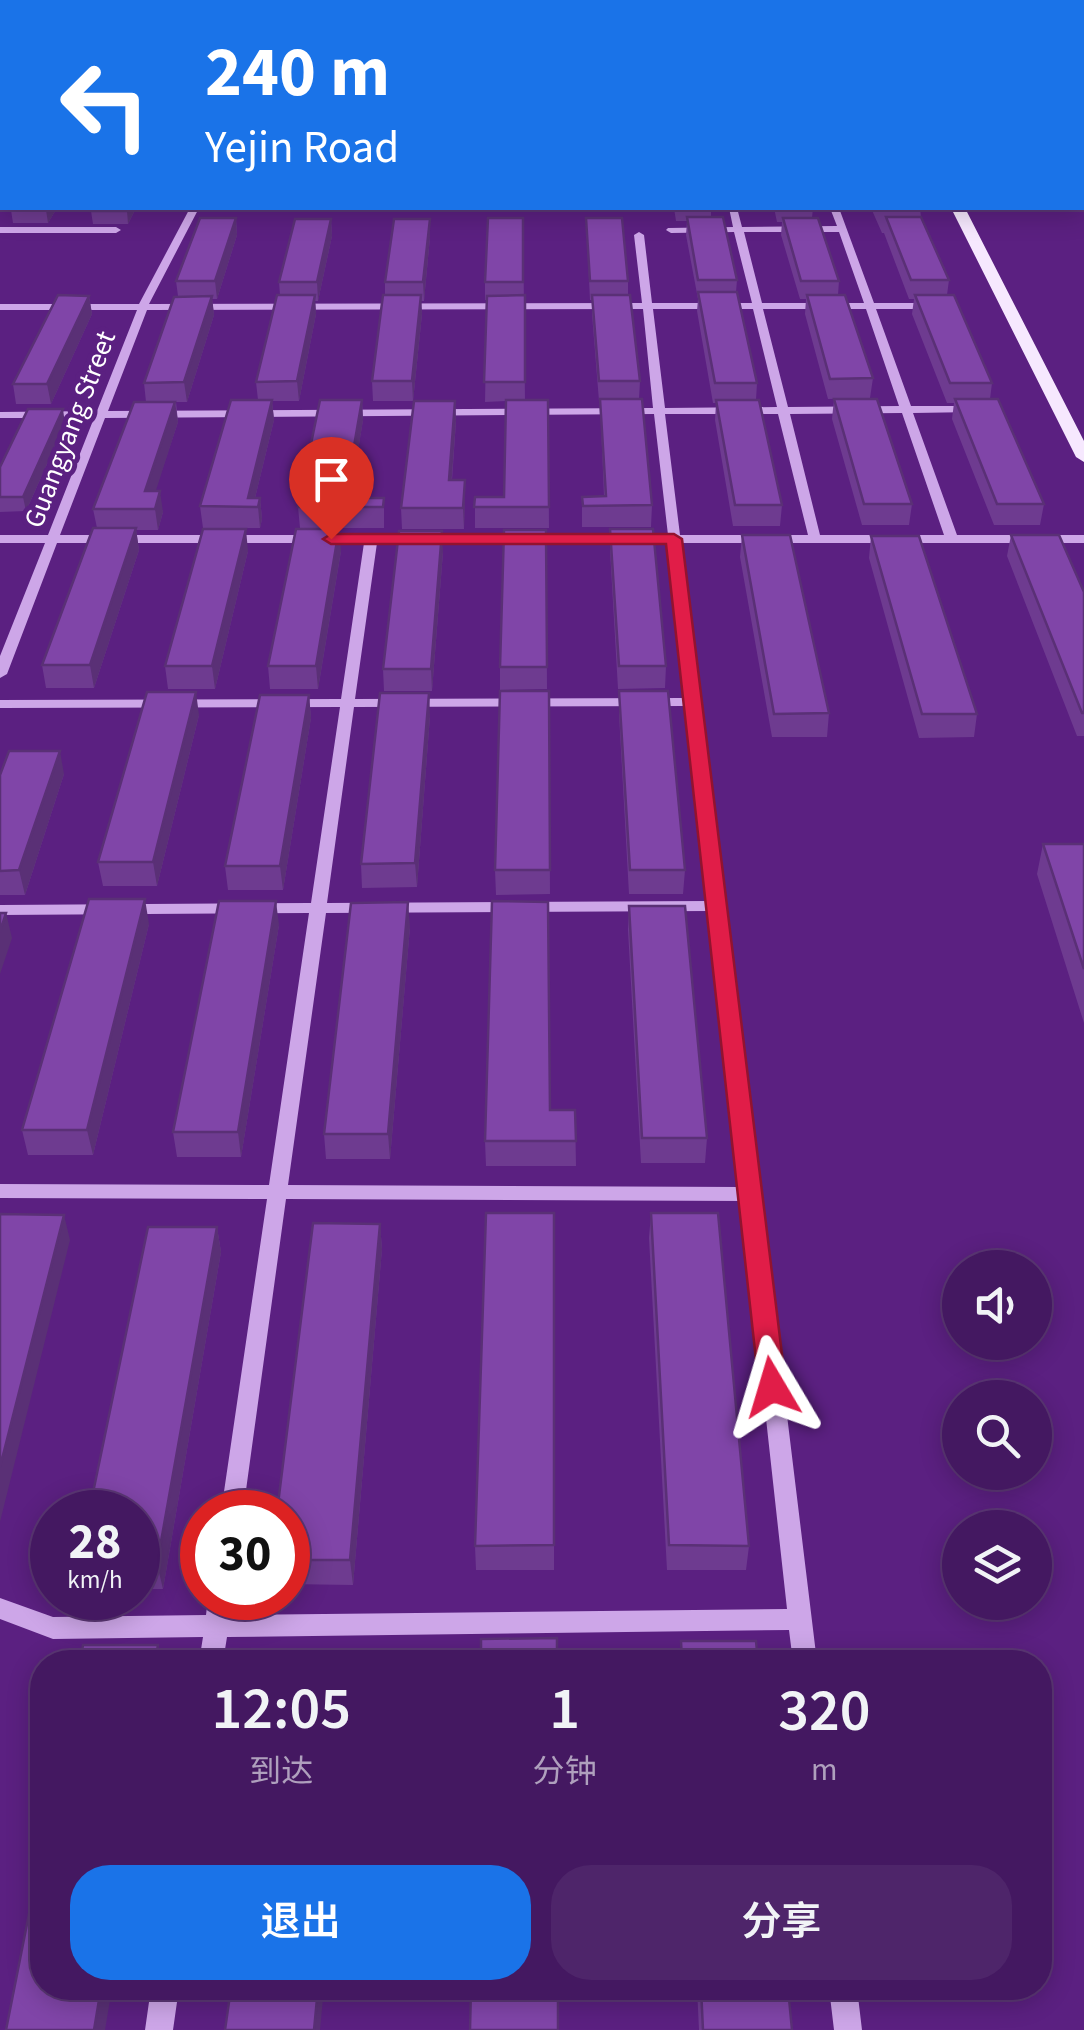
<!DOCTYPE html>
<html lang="zh">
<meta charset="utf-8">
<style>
:root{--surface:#441861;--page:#4e256a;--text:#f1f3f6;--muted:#afa0bd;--line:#5c3776;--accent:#1a73e8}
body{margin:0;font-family:"Source Sans 3","Noto Sans SC",sans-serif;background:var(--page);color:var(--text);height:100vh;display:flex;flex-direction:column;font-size:38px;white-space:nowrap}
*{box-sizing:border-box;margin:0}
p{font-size:32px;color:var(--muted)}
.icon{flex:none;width:55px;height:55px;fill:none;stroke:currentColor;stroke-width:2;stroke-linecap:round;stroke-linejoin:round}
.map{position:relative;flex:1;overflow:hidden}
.details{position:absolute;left:30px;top:1650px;width:1022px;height:350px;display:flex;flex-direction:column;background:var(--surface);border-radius:40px;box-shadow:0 5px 25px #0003,0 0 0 2px var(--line)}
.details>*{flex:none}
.top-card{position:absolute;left:0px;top:0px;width:1085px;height:210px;box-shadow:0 5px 25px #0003,0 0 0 2px var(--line);background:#1a73e8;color:#fff;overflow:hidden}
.tools{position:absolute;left:942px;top:1250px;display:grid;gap:20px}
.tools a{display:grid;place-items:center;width:110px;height:110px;border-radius:50%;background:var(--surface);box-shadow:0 5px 25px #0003,0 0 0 2px var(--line);font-size:50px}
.speed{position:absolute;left:30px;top:1490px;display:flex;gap:20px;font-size:50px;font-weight:700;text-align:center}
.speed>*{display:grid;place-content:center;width:130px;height:130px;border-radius:50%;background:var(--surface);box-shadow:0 5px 25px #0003,0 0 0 2px var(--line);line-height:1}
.speed small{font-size:25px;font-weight:400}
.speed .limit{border:15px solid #d22;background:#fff;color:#111}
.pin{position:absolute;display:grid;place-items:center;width:85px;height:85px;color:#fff;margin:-102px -42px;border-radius:50% 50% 50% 0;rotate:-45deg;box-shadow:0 0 10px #0007}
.pin .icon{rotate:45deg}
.me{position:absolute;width:110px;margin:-55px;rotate:353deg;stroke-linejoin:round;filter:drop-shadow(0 0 8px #0008)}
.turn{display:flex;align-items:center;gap:35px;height:210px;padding:0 40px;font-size:45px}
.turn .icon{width:130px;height:130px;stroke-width:2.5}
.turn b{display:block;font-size:70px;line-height:85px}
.eta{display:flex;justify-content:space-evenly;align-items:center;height:170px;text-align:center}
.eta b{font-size:60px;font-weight:600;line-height:70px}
.cta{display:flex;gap:20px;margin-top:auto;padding:20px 40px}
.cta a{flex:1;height:115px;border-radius:40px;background:var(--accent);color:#fff;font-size:40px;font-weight:600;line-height:115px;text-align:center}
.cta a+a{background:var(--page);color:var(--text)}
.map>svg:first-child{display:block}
</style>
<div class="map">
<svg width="1084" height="2030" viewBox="0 0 1084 2030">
<rect width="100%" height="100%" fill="#5b2081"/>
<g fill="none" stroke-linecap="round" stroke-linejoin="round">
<path fill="#cda6e8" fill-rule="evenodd" d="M0,8H2V12H0Z
M0,86H2V90H0Z
M1082,112H1084V116H1082Z
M0,162L2,163V167L0,168Z
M190,208H199L149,304L642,303L634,235L639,232L644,235L652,303H752L734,232L671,233L666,230L668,228L733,227L729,208H737L742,227L837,226L830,208H839L874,303H938L943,306L938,309H876L911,406H975L981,409L975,412L913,413L957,535H1084V543H681L817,1662H793L789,1630L227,1637L223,1662H199L203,1637L53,1639L0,1619V1598L53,1617L206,1615L208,1598H232L229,1615L787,1609L742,1201L286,1199L243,1512H221L267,1199L0,1198V1184L269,1185L309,913L0,915V905L311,903L340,707L0,708V700L341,699L364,543H57L7,674L0,678V656L45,543H0V535H48L94,418H0V412L97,411L137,310H0V304H139ZM744,232H839L864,303H762ZM643,309L653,408L108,411L147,310ZM653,309H753L777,407L665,408ZM763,309H866L899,406L788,407ZM902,413L944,535H820L790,414ZM654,414L668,535H60L105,418ZM665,414H778L808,535H680ZM377,543H669L686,698L355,699ZM687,706L708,901L327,903L354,707ZM709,911L740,1187L288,1185L326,913Z
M0,227H116L121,230L116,233H0Z
M151,1988H179L173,2030H145Z
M829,1988H857L862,2030H834Z"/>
<path fill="#f6e8fe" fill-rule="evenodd" d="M865,0H875L876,2H866Z
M951,208H965L1084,441V462L1076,457Z"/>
</g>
<path fill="#6e3b90" d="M0,0H211V2H2V4H0Z
M57,208L48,223H13L11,210Z
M93,208H136L128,224H93L91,211Z
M674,208H711V217L737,280L736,292L757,383L756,400L782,505L780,526H733L715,420L716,403H713L697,311L698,299L686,235L687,221H676Z
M774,208H813L812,218L839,281L838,295L873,378L870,398L828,399L805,314L806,299H800L781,235L782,222H777Z
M871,208H920L921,217L949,280L947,295L992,383L990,399L1044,504L1040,525H994L952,419L954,403H947L912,314L914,299H909L884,233H882Z
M236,218L237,235L217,299H212L214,315L187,402H176L178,422L155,491L163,512L158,530H136L139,550L94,688H46L42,665L97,528L93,509L146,402L144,383L178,296L176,281Z
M523,218L525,400H548L549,528H475V497H504L506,401L485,402L487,300H485V282Z
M586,218L628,281V295L640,381L639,399L652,505L651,527H582V497L604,496L600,401H599L592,314V300H590Z
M331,219L332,236L318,301H315L316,314L299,401H272L274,420L255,498H260L262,519L260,528H203L200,506L258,400L256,382L280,295L279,282Z
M430,219V237L424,301H421L422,314L413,401H373L372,381L385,295V282Z
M89,296L92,314L51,404H16L13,384Z
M834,399L912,504L909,525H862L832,419Z
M362,400L363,420L350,498H384V528H300L298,507Z
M455,401L456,421L452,480H465L464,529H402L401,508Z
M65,424L26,511L0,512V467Z
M610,529L666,666L665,688L618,689L610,550Z
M546,530L547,689L500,690V667Z
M742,535L829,713L827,737H772L740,557Z
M1011,535L1084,592V736H1077L1007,556Z
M871,536L977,714L974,737L919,738L869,558Z
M248,551L215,689H168L165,666Z
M341,551L318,689H270L268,666Z
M443,552L432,691H384L383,669Z
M549,691L550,894L496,895L495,870Z
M619,691L685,870L683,894H629L619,714Z
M309,695L311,718L283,890H228L225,866Z
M199,715L157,886H103L98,862Z
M430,716L417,887L362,888L361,864Z
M64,774L25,895H0V775Z
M1043,844H1084V1023L1037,874Z
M629,906L707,1138L705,1163H641L628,930Z
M149,924L93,1155H28L22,1130Z
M279,925L241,1157H177L173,1132Z
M410,927L390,1159H326L324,1134Z
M550,1110H575L576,1166H486L485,1141Z
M554,1213V1570H476L475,1546Z
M651,1213L749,1546L746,1570H667L649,1238Z
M380,1224L382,1249L353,1585L288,1584V1512Z
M217,1227L221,1252L163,1589H138V1512Z
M697,1988H788L792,2030H699Z"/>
<path fill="#5a3076" d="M2,138V152L0,156V141Z
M48,208H57L48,223L46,210Z
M128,208H136L128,224L127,211Z
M236,218L237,235L217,299L215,281Z
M331,219L332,236L318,301L317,282Z
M430,219V237L424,301L423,282Z
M315,295L316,314L299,401L297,381Z
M421,295L422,314L413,401L412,381Z
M89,296L92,314L51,404L47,384Z
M212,296L214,315L187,402L184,382Z
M272,400L274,420L253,506L248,498Z
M362,400L363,420L349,507L345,498Z
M455,401L456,421L450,502L449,480Z
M175,402L178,422L150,509L145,491Z
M63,409L65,424L26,511L23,497Z
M465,480V501L464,529L463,508Z
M160,491L163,512L158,530L155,509Z
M260,498L262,519L260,528L258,507Z
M136,528L139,550L94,688L90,665Z
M246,529L248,551L215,689L212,666Z
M339,529L341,551L318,689L316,666Z
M442,531L443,552L432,691L431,669Z
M196,692L199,715L157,886L153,862Z
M429,693L430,716L417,887L415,863Z
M309,695L311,718L283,890L280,866Z
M60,751L64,774L25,895L19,870Z
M145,899L149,924L93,1155L87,1130Z
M276,901L279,925L241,1157L238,1132Z
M408,902L410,927L390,1159L388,1134Z
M6,913L12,938L0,974V932Z
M64,1215L70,1240L0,1522V1467Z
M380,1224L382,1249L353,1585L350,1560Z
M217,1227L221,1252L163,1589L157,1564Z
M158,1645L163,1662H155Z
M101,1988H112L105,2030H94Z
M318,1988H324L320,2030H314Z"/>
<path fill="#8045a8" stroke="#5a3076" stroke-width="2.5" d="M168,0H202L200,2Z
M715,0H730L728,2H713Z
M745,0H768L769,2H746Z
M810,0H846L847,2H811Z
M0,108H2V138L0,141Z
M13,208H48L46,210H11Z
M93,208H128L127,211H91Z
M883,208H920L921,210H884Z
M687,217H723L737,280H698Z
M886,217H921L949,280H911Z
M200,218H236L215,281H176Z
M488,218H523V282H485Z
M586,218H622L628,281H590Z
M783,218H818L839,281H801Z
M295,219H331L317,282H279Z
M394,219H430L423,282H385Z
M698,292H737L757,383H715Z
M58,295L89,296L47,384H13Z
M277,295H315L297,381L256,382Z
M383,295H421L412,381H372Z
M525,295V382H484L487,296Z
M592,295H630L640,381H599Z
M807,295H845L873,378L830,379Z
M915,295H954L992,383H950Z
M212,296L184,382L144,383L174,297Z
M600,399H642L652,505L583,506L582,497L606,496Z
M834,399H877L912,504H864Z
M955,399H998L1044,504H997Z
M231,400H272L248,498H260L258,507L200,506Z
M320,400H362L345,498H384L383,507H298Z
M506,400H548L549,507H474L475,497H504Z
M716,400H759L782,505H735Z
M414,401H455L449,480H465L463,508H401Z
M134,402H175L145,491H160L155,509H93Z
M28,409H63L23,497H0V467Z
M93,528H136L90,665H42Z
M203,529H246L212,666H165Z
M296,529H339L316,666H268Z
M610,529H653L666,666H619Z
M504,530H546L547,667H500Z
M399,531H442L431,669H383Z
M742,535H790L829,713L774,714Z
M1011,535H1059L1084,592V713H1082Z
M871,536H919L977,714H922Z
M500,691H549L550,870H495Z
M619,691H668L685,870H630Z
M147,692H196L153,862H98Z
M380,693H429L415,863L361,864Z
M260,695H309L280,866H225Z
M9,751H60L19,870L0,871V775Z
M1043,844H1084V969Z
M89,899H145L87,1130H22Z
M219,901H276L238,1132H173Z
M492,901L548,902L550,1110H575L576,1141H485Z
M408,902L388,1134H324L351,903Z
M629,906H685L707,1138H642Z
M0,913H6L0,932Z
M486,1213H554V1545L475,1546Z
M651,1213H718L749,1546L669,1545Z
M0,1214L64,1215L0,1467Z
M313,1223L380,1224L350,1560H288V1512H277Z
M148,1227H217L157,1564H138V1512H89Z
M557,1638V1662H481V1639Z
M681,1641H756L758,1662H682Z
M83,1645H158L155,1662H80Z
M271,1650H347L346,1662H269Z
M42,1848V1988H101L94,2030H6Z
M231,1988H318L314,2030H225Z
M471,1988H558V2030H470Z
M701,1988H788L792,2030H703Z"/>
<path fill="#e11d48" stroke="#92132f" stroke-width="2.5" d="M674,534L682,539L786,1387L782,1395L772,1398L763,1395L759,1387L666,544H331L323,539L331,534Z"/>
<g text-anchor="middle" stroke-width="10" stroke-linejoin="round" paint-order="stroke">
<g font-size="28" fill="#fff" stroke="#5b2081">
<text transform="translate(69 429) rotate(-69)" y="10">Guangyang Street</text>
</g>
</g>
</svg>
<div class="tools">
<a><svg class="icon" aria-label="sound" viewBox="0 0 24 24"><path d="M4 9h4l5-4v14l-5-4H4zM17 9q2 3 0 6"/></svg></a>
<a><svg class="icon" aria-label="search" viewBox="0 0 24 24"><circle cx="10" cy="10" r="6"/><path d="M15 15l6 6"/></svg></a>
<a><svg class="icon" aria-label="layers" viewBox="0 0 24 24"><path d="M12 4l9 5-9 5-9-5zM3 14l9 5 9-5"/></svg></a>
</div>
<div class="speed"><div>28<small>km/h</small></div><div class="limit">30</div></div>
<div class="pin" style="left:331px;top:539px;background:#d93025"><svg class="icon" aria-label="arrive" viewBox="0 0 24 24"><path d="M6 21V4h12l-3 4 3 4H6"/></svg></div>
<svg class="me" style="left:772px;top:1387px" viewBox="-20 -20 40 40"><path d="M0-17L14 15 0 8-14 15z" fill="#e11d48" stroke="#fff" stroke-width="4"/></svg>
<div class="top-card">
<div class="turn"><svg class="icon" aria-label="left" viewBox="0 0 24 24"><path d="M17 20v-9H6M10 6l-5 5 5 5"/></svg><div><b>240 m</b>Yejin Road</div></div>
</div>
<section class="details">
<div class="eta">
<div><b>12:05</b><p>到达</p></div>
<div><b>1</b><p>分钟</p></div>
<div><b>320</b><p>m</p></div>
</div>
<div class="cta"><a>退出</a><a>分享</a></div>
</section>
</div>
